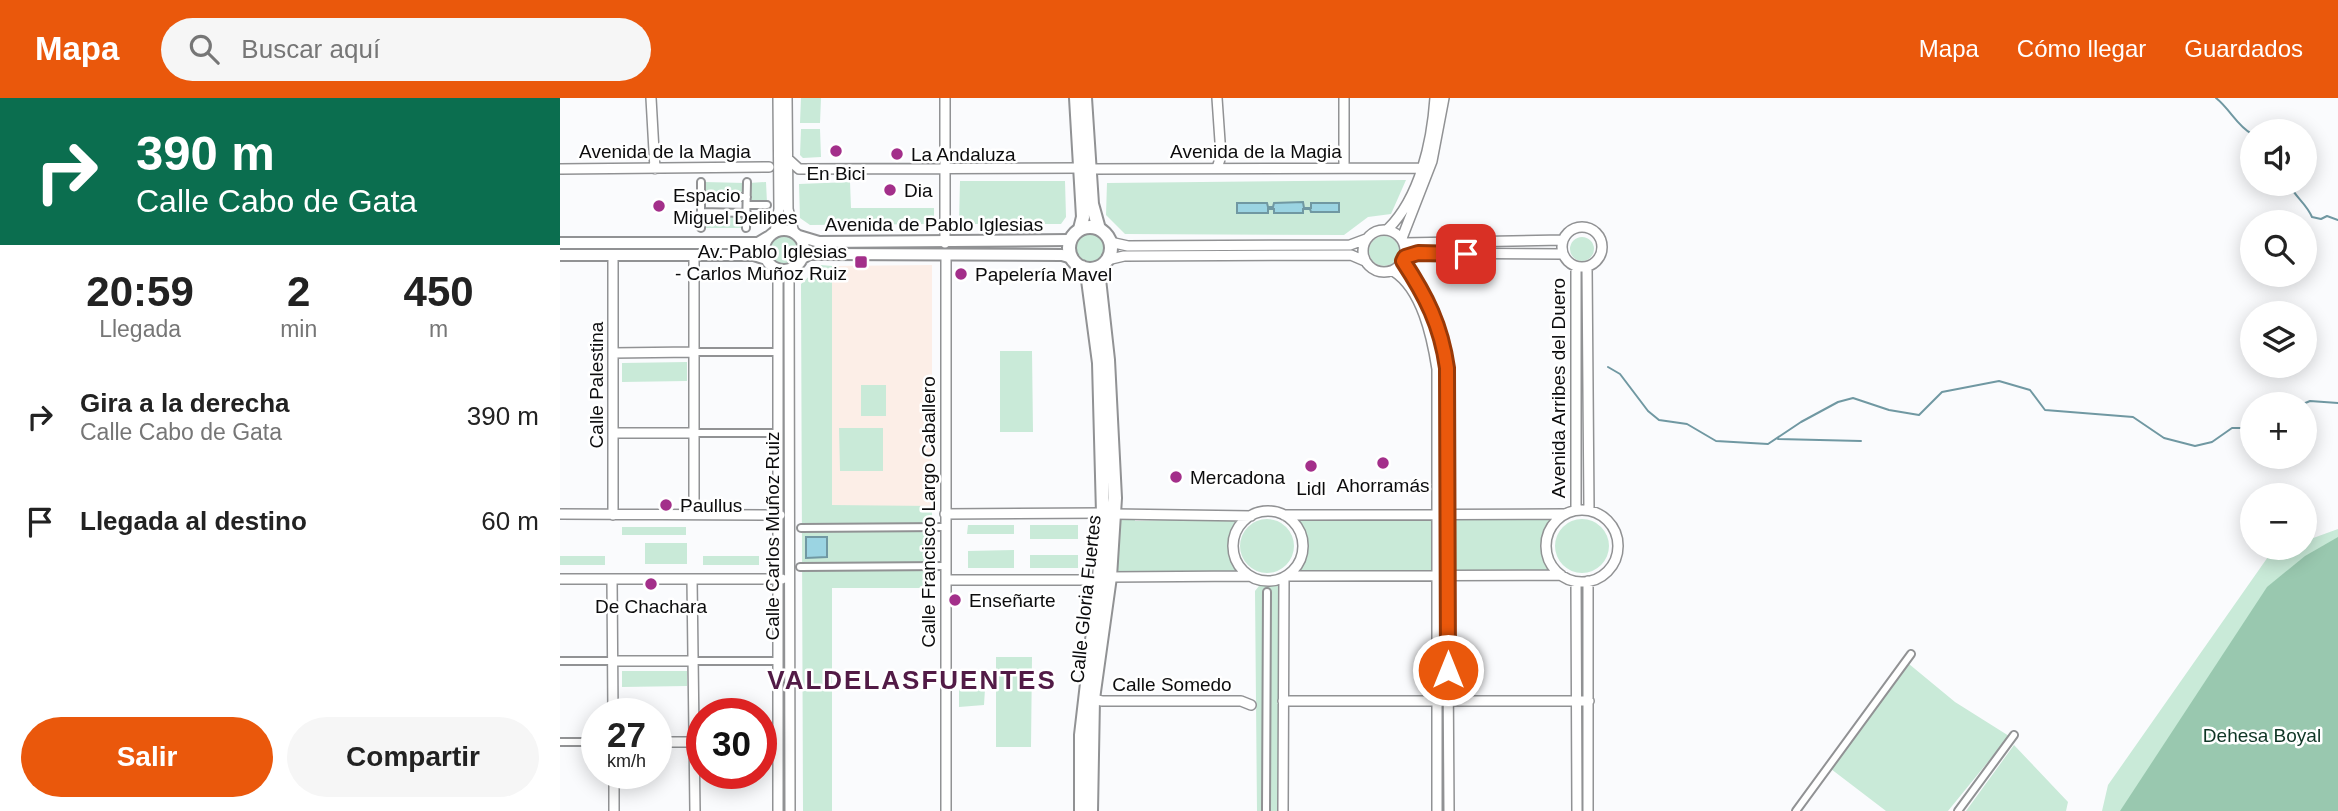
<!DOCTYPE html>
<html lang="es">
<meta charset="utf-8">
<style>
:root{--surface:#fff;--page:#f6f6f6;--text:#222;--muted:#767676;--accent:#ea580c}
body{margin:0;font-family:Helvetica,sans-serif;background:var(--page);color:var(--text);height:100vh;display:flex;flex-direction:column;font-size:26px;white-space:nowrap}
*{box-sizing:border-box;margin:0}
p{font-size:23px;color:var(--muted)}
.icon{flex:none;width:38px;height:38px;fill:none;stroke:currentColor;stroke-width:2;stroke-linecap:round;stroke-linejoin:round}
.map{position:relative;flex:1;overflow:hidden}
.panel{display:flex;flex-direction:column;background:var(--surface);width:560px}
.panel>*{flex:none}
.hud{background:#0b6e4f;color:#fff;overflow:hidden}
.controls{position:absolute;left:1680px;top:21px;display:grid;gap:14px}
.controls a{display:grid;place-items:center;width:77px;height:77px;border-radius:50%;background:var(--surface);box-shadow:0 4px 18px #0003;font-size:35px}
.speed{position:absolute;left:21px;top:600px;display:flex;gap:14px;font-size:35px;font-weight:700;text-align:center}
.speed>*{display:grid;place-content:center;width:91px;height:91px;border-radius:50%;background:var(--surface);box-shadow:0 4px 18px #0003;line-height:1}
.speed small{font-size:18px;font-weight:400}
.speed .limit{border:10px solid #d22;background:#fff;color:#111}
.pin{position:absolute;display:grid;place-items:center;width:60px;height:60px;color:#fff;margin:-30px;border-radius:14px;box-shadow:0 4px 10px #0006}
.me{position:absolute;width:77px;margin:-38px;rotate:0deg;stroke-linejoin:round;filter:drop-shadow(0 0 5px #0008)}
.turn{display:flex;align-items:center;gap:24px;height:147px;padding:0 21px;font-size:32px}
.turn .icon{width:91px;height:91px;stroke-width:2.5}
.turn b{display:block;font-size:49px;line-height:60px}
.eta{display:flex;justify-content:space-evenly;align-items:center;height:119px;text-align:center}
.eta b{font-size:42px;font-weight:600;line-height:49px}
.button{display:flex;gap:14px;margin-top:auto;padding:14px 21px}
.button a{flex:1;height:80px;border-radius:42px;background:var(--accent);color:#fff;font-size:28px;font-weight:600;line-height:80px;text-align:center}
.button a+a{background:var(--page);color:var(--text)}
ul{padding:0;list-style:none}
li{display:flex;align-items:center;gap:21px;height:105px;padding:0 21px}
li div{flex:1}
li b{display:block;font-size:26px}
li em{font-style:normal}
header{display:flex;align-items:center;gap:42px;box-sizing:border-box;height:98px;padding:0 35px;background:var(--accent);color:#fff}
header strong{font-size:33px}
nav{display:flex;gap:38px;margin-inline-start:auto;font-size:24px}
.search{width:490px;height:63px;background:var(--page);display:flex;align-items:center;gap:18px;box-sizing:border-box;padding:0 24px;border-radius:38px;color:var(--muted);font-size:26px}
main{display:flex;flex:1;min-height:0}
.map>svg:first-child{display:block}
</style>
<header>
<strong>Mapa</strong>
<div class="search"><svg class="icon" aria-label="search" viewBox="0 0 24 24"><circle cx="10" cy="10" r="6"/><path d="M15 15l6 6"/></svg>Buscar aquí</div>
<nav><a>Mapa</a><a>Cómo llegar</a><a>Guardados</a></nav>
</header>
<main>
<section class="panel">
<div class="hud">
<div class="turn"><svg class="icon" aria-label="right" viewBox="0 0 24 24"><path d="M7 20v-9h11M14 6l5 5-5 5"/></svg><div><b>390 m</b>Calle Cabo de Gata</div></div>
</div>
<div class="eta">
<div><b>20:59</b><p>Llegada</p></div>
<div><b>2</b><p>min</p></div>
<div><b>450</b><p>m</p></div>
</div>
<ul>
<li><svg class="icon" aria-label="right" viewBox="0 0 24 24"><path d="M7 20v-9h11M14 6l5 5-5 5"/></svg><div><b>Gira a la derecha</b><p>Calle Cabo de Gata</p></div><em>390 m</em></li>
<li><svg class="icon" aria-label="arrive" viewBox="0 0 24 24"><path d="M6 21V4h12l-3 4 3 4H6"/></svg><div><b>Llegada al destino</b></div><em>60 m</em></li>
</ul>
<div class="button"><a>Salir</a><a>Compartir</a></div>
</section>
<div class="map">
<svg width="1778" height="713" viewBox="0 0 1778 713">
<rect width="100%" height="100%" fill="#fafbfd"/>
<path fill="#fceee7" d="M372,167V408H272V168Z"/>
<path fill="#c9ead8" d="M241,0H261L260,25H240Z
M241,31H260L261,59L243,60L240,57Z
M846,82L831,116L808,119L784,137L565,136L546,117L547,85Z
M400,83H505L506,119L501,126H399Z
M145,84L185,85V96H145Z
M206,84L207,105H189V85Z
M290,84L291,110H374V126L250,127L240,120L239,86Z
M145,118H185V130H145Z
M515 150a15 15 0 1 1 30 0a15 15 0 1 1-30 0Z
M208 151a15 15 0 1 1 30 0a15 15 0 1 1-30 0Z
M809 153a15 15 0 1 1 30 0a15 15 0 1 1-30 0Z
M1010 151a12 12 0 1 1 24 0a12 12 0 1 1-24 0Z
M261,167L272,168V407L372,408V490H272V713H243L241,186Z
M440,253H472L473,334H440Z
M127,264V283L62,284V265Z
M301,287H326V318H301Z
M279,330H323V373H280Z
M754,419L755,423L874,420V476H734C748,458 749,437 733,420Z
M975,419H996C982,436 979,459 996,475L892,474L894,420L974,422Z
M575,420V423L681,420C664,437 667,458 681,476H555L559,421Z
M680 448a27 27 0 1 1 54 0a27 27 0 1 1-54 0Z
M995 448a27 27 0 1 1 54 0a27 27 0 1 1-54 0Z
M408,427H454V436H407Z
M470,427H518V441H470Z
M62,429H126V437H62Z
M1778,431V713H1542L1548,687L1710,456L1726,450H1745V443Z
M85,445H127V466H85Z
M454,452V470H408V453Z
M518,457V470H470V457Z
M0,458H45V467H0Z
M143,458H199V467H143Z
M719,487V713H697L695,493L699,488Z
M436,559H472L471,649H436Z
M1349,566L1395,604L1449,638L1388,713H1326L1271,671Z
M62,573H127V588L62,589Z
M399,591H425L424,607L399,609Z
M1454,647L1508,704L1506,713H1406Z"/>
<path fill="#99c8af" d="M1778,439V713H1560L1707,489L1745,458Z"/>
<path fill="#9bd4e2" stroke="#7098a2" stroke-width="2" d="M743,104L744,110H751V105H779V114H751L750,111H743V115H714V111H708V115H677V105H707L708,109H713L714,105Z
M246,439H267V459L246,460Z"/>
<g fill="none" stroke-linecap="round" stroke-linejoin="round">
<path stroke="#7098a2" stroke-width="2" d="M1656,0C1670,11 1677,28 1692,36
M1729,86C1735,99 1746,105 1752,119L1761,121L1767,118L1778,122
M1048,269L1060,276L1088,313L1099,322L1127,326L1156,343L1208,346L1241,324L1278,304L1293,300L1329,312L1359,317L1382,294L1439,283L1470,292L1485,312L1573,319L1604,340L1635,348L1652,344L1672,330H1692
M1743,306L1750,303L1778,305
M1218,341L1301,343"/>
<defs>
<path id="pedestrian" d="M141,84V130
M141,99H187
M187,107H207
M141,114L187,115
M186,130L187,84
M134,254H218
M134,335H218
M241,430L385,429
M240,469L386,468
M0,563H53
M132,563H218
M0,644H37
M201,644H218
M706,713L707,494
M1236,713L1351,556
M1398,713L1454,637"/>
<path id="minor" d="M91,0L95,71
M227,0L228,111L234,135
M385,0V145
M657,0L661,58L657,70
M784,0V70
M227,60L239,71L520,70
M0,71L209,69
M530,71L862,70
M1002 149a20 20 0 1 1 40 0a20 20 0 1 1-40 0Z
M828,131C860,99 872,44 875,0
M803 153a21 21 0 1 1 42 0a21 21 0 1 1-42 0Z
M215,134L219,111L218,0
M842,140L872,63L884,0
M550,144L568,148L790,147L806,141
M844,145L1003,142
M53,157V417
M845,158L858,155L1003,156
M547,162L564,158L791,157L805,163
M843,163C866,198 881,228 886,269L889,713
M1027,169L1029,412
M215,170L218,180V713
M833,173C862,191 872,239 877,271V713
M53,255L134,254
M53,335H134
M1016,412V169
M986 448a36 36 0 1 1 72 0a36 36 0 1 1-72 0Z
M673 448a35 35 0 1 1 70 0a35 35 0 1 1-70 0Z
M0,416L220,417
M134,416V158
M385,416L543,415
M554,416L691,418
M724,417L1004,416
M726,478L1001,477
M550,479L689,478
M0,481H222
M52,481L53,616
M132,481L135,713
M386,482H539
M1016,484L1017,713
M53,563H132
M533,601L542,603H681L691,607
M723,603H1029
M96,644H135
M54,676V713
M230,713L229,180L238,166
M386,713V157
M723,713L724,479
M1028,713V483"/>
<path id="tertiary" d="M204 152a20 20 0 1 1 40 0a20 20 0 1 1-40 0Z
M239,138L259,144L510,142
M0,145H198L208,139
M0,157H194L206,161
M241,161L249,156H261L502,157L512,160"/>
<path id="secondary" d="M516,0L523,119L520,131
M525,0L532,106L539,131
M509 150a21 21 0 1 1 42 0a21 21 0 1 1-42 0Z
M521,713V637L539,482L543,415L539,265L528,182L522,169
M531,713L533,601L550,479L555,400L548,262L539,181L541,168"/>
</defs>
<use href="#pedestrian" stroke="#919294" stroke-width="10"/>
<use href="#minor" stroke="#919294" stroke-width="12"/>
<use href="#tertiary" stroke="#919294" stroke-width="14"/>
<use href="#secondary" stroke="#919294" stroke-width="16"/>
<use href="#pedestrian" stroke="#fff" stroke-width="6"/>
<use href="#minor" stroke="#fff" stroke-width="9"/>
<use href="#tertiary" stroke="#fff" stroke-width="10"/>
<use href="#secondary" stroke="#fff" stroke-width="12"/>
</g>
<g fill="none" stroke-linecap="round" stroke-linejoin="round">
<defs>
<path id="route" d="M888,572L887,270C881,227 866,198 843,163L845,159L858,155L906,156"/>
</defs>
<use href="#route" stroke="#983908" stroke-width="18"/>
<use href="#route" stroke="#ea580c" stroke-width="12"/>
</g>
<g fill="#a32f8a" stroke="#fff" stroke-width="2.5">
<circle cx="276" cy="53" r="7"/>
<circle cx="337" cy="56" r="7"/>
<circle cx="330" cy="92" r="7"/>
<circle cx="99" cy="108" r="7"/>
<rect x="294" y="157" width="14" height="14" rx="3.5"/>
<circle cx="401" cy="176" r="7"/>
<circle cx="823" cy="365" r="7"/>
<circle cx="751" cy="368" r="7"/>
<circle cx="616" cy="379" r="7"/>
<circle cx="106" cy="407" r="7"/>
<circle cx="91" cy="486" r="7"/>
<circle cx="395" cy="502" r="7"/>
</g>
<g text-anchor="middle" stroke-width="5" stroke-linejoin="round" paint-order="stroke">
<g font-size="19" fill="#0c0c0d" stroke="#fff">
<text x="105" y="60">Avenida de la Magia</text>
<text x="696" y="60">Avenida de la Magia</text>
<text x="374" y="133">Avenida de Pablo Iglesias</text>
<text transform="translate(36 287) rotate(-90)" y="7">Calle Palestina</text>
<text transform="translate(998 290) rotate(-90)" y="7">Avenida Arribes del Duero</text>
<text transform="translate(368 414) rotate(-90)" y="7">Calle Francisco Largo Caballero</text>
<text transform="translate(212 438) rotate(-90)" y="7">Calle Carlos Muñoz Ruiz</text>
<text transform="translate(525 501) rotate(-84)" y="7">Calle Gloria Fuertes</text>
<text x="612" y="593">Calle Somedo</text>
</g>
<g font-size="19" fill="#0c0c0d" stroke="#fff" text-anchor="start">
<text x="351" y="63">La Andaluza</text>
<text x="276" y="82" text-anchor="middle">En Bici</text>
<text x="344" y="99">Dia</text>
<text x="113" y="104">Espacio<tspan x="113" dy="22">Miguel Delibes</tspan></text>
<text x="287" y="160" text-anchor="end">Av. Pablo Iglesias<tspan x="287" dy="22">- Carlos Muñoz Ruiz</tspan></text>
<text x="415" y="183">Papelería Mavel</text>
<text x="630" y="386">Mercadona</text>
<text x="823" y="394" text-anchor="middle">Ahorramás</text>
<text x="751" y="397" text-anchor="middle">Lidl</text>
<text x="120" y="414">Paullus</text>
<text x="409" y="509">Enseñarte</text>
<text x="91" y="515" text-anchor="middle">De Chachara</text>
</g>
<g font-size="19" fill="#0e3524" stroke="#fff">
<text x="1702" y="644">Dehesa Boyal</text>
</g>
<g font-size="26" font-weight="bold" letter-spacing="2" fill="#521b46" stroke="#fff">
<text x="352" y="591">VALDELASFUENTES</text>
</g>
</g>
</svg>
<div class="controls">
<a><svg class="icon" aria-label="sound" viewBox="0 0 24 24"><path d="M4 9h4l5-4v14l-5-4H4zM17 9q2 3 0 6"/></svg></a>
<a><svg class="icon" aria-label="search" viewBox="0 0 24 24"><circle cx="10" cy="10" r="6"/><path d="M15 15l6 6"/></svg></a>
<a><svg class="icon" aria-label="layers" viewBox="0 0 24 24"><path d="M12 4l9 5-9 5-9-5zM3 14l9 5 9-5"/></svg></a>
<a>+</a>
<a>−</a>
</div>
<div class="speed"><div>27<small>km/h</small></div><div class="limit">30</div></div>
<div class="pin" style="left:906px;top:156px;background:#d93025"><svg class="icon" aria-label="arrive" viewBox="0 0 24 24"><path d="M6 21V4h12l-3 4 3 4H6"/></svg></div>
<svg class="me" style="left:888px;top:572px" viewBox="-20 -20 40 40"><circle r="17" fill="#ea580c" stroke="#fff" stroke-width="3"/><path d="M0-11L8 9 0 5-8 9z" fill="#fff"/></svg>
</div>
</main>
